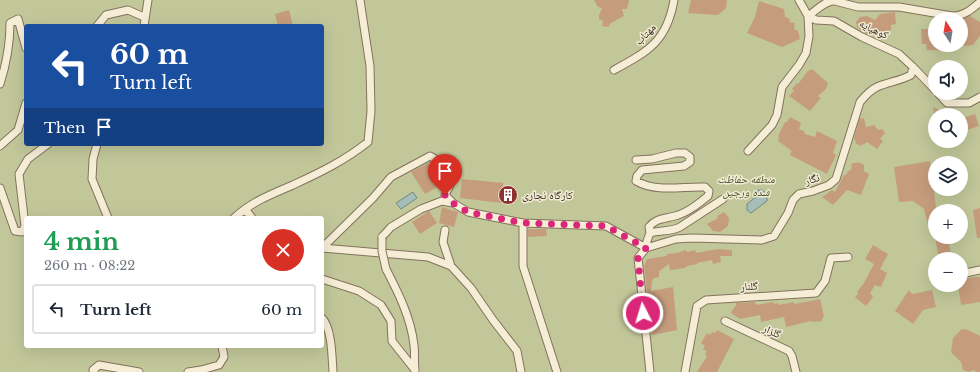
<!DOCTYPE html>
<meta charset="utf-8">
<style>
:root{--surface:#fff;--page:#f2f2f3;--text:#1f2937;--muted:#747a83;--line:#e0e1e3}
body{margin:0;font-family:"Libre Baskerville","Noto Naskh Arabic",serif;background:var(--page);color:var(--text);height:100vh;display:flex;flex-direction:column;font-size:15px;white-space:nowrap}
*{box-sizing:border-box;margin:0}
p{font-size:13px;color:var(--muted)}
.icon{flex:none;width:22px;height:22px;fill:none;stroke:currentColor;stroke-width:2;stroke-linecap:round;stroke-linejoin:round}
.map{position:relative;flex:1;overflow:hidden}
.sheet{position:absolute;left:24px;top:216px;width:300px;height:132px;display:flex;flex-direction:column;background:var(--surface);border-radius:4px;box-shadow:0 4px 16px #0002}
.sheet>*{flex:none}
.hud{position:absolute;left:24px;top:24px;width:300px;height:122px;border-radius:4px;box-shadow:0 4px 16px #0002;background:#1a4fa0;color:#fff;overflow:hidden}
.needle{width:26px;rotate:348deg}
.fabs{position:absolute;left:928px;top:12px;display:grid;gap:8px}
.fabs a{display:grid;place-items:center;width:40px;height:40px;border-radius:50%;background:var(--surface);box-shadow:0 4px 16px #0002;font-size:20px}
.pin{position:absolute;display:grid;place-items:center;width:34px;height:34px;color:#fff;margin:-41px -17px;border-radius:50% 50% 50% 0;rotate:-45deg;box-shadow:0 0 4px #0007}
.pin .icon{rotate:45deg}
.me{position:absolute;width:44px;margin:-22px;rotate:355deg;stroke-linejoin:round;filter:drop-shadow(0 0 3px #0008)}
.turn{display:flex;align-items:center;gap:14px;height:84px;padding:0 20px;font-size:18px}
.turn .icon{width:52px;height:52px;stroke-width:2.5}
.turn b{display:block;font-size:28px;line-height:34px}
.then{display:flex;align-items:center;height:38px;padding:0 20px;background:#0003;gap:8px;font-size:15px}
.round{display:grid;place-items:center;flex:none;width:42px;height:42px;border-radius:21px;background:var(--page)}
.overview{display:flex;align-items:center;justify-content:space-between;height:68px;padding:0 20px}
h1{font-size:24px;font-weight:700;line-height:30px;color:#1e9e55}
ul{padding:0;list-style:none}
li{display:flex;align-items:center;gap:12px;height:50px;margin:0 8px 6px;padding:0 12px;border:2px solid var(--line);border-radius:4px}
li div{flex:1}
li b{display:block;font-size:15px}
li em{font-style:normal}
.map>svg:first-child{display:block}
</style>
<div class="map">
<svg width="980" height="372" viewBox="0 0 980 372">
<rect width="100%" height="100%" fill="#eae0c4"/>
<path fill="#c1c799" fill-rule="evenodd" d="M0,0H980V372H0ZM935,19H961V45H935ZM26,26H322V144H26ZM935,67H961V93H935ZM935,115H961V141H935ZM935,163H961V189H935ZM935,211H961V237H935ZM26,218H322V346H26ZM935,259H961V285H935Z"/>
<path fill="#a6beb7" stroke="#6d8b84" d="M758,190H762L767,194V201L751,213L747,210V204L757,196Z
M413,192L417,198L401,209L396,203Z"/>
<path fill="#c59d7d" d="M594,0H629L627,9H622L624,16L611,23L608,27L602,26L603,21L599,19V15L602,8L598,7Z
M691,0H727L726,8L718,15L688,13Z
M759,1L784,9L785,17L790,19L789,22L795,23L794,29L798,31L800,39L782,47L747,33L755,17Z
M289,10L293,26H278L275,14Z
M895,12L896,24L891,25V30L877,32V30L867,34L857,27L856,22L860,17L867,16L875,20L880,14Z
M970,16L980,22V36L973,45L964,46V43H961V20Z
M921,29H935V45H951V51L927,50L926,44H922Z
M812,69L828,83L826,89L818,96L821,98L810,111L789,96L794,91L792,89L797,83L798,84L808,71H809Z
M933,107L950,115H934Z
M975,114L979,126L964,131L961,123V119Z
M790,117L801,123L799,129L804,131L805,134L815,137L817,131L837,141L833,153L836,155L827,174L790,155L792,151L778,141L779,137L778,136L785,122H787Z
M860,117L861,119L864,118L866,127L874,125L878,130L882,129L885,133L880,139L883,141L877,149L867,142L863,145L862,144L860,146L856,143L854,138Z
M930,161L931,177H935L933,184L936,207L946,205L947,211H935V232L930,233L924,209L913,201L899,202L894,167Z
M858,162L864,165V171L869,174L861,195L847,190L833,205L822,197L832,190L835,192L844,175H846L848,171L851,170L852,163H857Z
M428,163L441,185L425,194L411,172Z
M462,179L503,183V187L513,188L511,204L460,198Z
M442,207L458,212L454,227L439,223Z
M980,208V238H977L973,210Z
M429,211L437,223L420,234L412,222Z
M724,212L729,218L728,226L720,232L713,231L707,224L718,218L717,216Z
M528,229H546L547,236L528,237Z
M935,237H951L952,243L949,244L952,259H939Z
M873,245L888,254L880,269L887,273L881,287L875,285L870,293L873,297L866,306L855,297L858,294L857,292L864,283L874,264L865,259Z
M718,249L732,250V256H720L721,262L713,264L712,260L697,263L698,264L687,266L685,268L670,270L669,264L659,271V277L654,278L652,281L651,291L673,287L677,330L652,335L644,266L647,259L667,256V254L677,253L686,250L687,252L695,250L696,253Z
M975,277H980V302L961,305L958,285H961V279Z
M909,290L912,294L932,290L936,307L923,310L913,324L895,311Z
M820,299L824,317L822,318V321L812,322L811,321L786,327L784,317L761,322L760,315L740,319L731,313L734,307L736,306V303L755,302L756,305L773,302L774,304L778,303L779,305L794,302V304L800,303Z
M962,329L968,330L980,336V372H976L974,370L969,372L963,370L961,362L951,352L953,338Z
M717,330L734,339L717,372H697L707,356L705,354L707,351L703,349L705,346L701,343L707,333L710,335L712,332L715,333Z"/>
<g fill="none" stroke-linecap="round" stroke-linejoin="round">
<defs>
<path id="minor" d="M799,0L808,16L816,20L834,21L862,37L899,54L913,67L935,90
M97,26L106,15L128,10L144,17
M144,26L148,0
M614,70C649,51 667,41 674,0
M0,84C6,65 10,43 10,23L18,19L26,48
M938,93L947,103H969L980,97
M97,144L93,159L92,179L108,218
M0,146L18,130L26,103
M748,151L772,125L777,115L782,87L799,65L806,53L809,36L808,16C816,11 825,0 835,1L858,7H899L952,16C964,16 971,10 980,2
M636,160L652,159L676,153H685L690,157V162L684,166L642,170L637,176L636,181C657,193 683,186 705,187L709,191L708,196C698,204 687,213 675,216C664,219 656,218 649,227L650,233
M0,188L15,231L22,232L25,226L19,174L28,159L48,144
M245,209L252,218
M234,218C251,202 272,194 293,185C321,172 344,161 368,142L371,111L370,66L360,0
M523,223V266L557,372
M445,230L443,242L451,266
M382,237L391,227L421,209L442,201L453,203
M322,248L373,198L391,177L430,156L446,165L452,181L445,195L453,203L468,212L523,223L606,226L646,248L647,241L650,233C660,230 670,232 680,227L723,199
M322,248L428,257L451,266L471,288L493,320L517,351L521,372
M386,269C398,292 411,318 414,345C415,353 414,362 415,370
M961,274L980,270
M322,279L359,291L381,305L391,321L392,341L415,370
M322,318C332,328 332,358 333,372
M725,321L789,351L792,356L796,372
M94,372L93,370L99,365L139,372
M188,372L201,370L219,365L224,357L222,346
M650,372L638,258L646,248L676,239L692,238L762,240L774,236L788,213L793,200L799,194L813,191L829,185L836,179L860,102C865,96 870,90 877,87C888,82 900,81 911,75L913,67
M685,372L697,306L706,300L816,293L825,281L831,258L848,257"/>
</defs>
<use href="#minor" stroke="#83725c" stroke-width="9"/>
<use href="#minor" stroke="#f6edd7" stroke-width="7"/>
<defs>
<path id="minor-bridge" d="M382,237V251L386,269"/>
</defs>
<use href="#minor-bridge" stroke="#83725c" stroke-width="9" stroke-linecap="butt"/>
<use href="#minor-bridge" stroke="#f6edd7" stroke-width="7"/>
</g>
<g fill="none" stroke-linecap="round" stroke-linejoin="round">
<path stroke="#db2777" stroke-width="7" stroke-dasharray="0 12.6" d="M445,195L453,203L468,212L523,223L606,226L646,248L638,258L643,313"/>
</g>
<defs>
<symbol id="building-disc" viewBox="-11 -11 22 22"><circle r="9.5" fill="#8d3231" stroke="#f2ead3"/><path d="M-4-6H4V6H1V3H-1V6H-4ZM-2.5-4.3h1.7v1.8h-1.7ZM.8-4.3h1.7v1.8H.8ZM-2.5-1h1.7V.8h-1.7ZM.8-1h1.7V.8H.8Z" fill="#fff"/></symbol>
</defs>
<g fill-rule="evenodd">
<use href="#building-disc" x="497" y="184" width="22" height="22"/>
</g>
<g text-anchor="middle" stroke-width="3" stroke-linejoin="round" paint-order="stroke">
<g font-size="11" fill="#352a1f" stroke="#f2ead3">
<text transform="translate(874 29) rotate(26)" y="4">کوهپایه</text>
<text transform="translate(645 34) rotate(-46)" y="4">مهتاب</text>
<text transform="translate(812 179) rotate(-17)" y="4">نگار</text>
<text transform="translate(749 286) rotate(-3)" y="4">گلنار</text>
<text transform="translate(772 331) rotate(25)" y="4">گلزار</text>
</g>
<g font-size="11" font-style="italic" fill="#444f27" stroke="#f2ead3">
<text x="746" y="183">منطقه حفاظت<tspan x="746" dy="13">شده ورجین</tspan></text>
</g>
<g font-size="11" fill="#352a1f" stroke="#f2ead3" text-anchor="start">
<text x="522" y="199">کارگاه نجاری</text>
</g>
</g>
</svg>
<div class="fabs">
<a><svg class="needle" viewBox="-14 -14 28 28"><path d="M0-13l5 13h-10z" fill="#e53935"/><path d="M0 13l5-13h-10z" fill="#747a83"/></svg></a>
<a><svg class="icon" aria-label="sound" viewBox="0 0 24 24"><path d="M4 9h4l5-4v14l-5-4H4zM17 9q2 3 0 6"/></svg></a>
<a><svg class="icon" aria-label="search" viewBox="0 0 24 24"><circle cx="10" cy="10" r="6"/><path d="M15 15l6 6"/></svg></a>
<a><svg class="icon" aria-label="layers" viewBox="0 0 24 24"><path d="M12 4l9 5-9 5-9-5zM3 14l9 5 9-5"/></svg></a>
<a>+</a>
<a>−</a>
</div>
<div class="pin" style="left:445px;top:195px;background:#d93025"><svg class="icon" aria-label="arrive" viewBox="0 0 24 24"><path d="M6 21V4h12l-3 4 3 4H6"/></svg></div>
<svg class="me" style="left:643px;top:313px" viewBox="-20 -20 40 40"><circle r="17" fill="#db2777" stroke="#fff" stroke-width="3"/><path d="M0-11L8 9 0 5-8 9z" fill="#fff"/></svg>
<div class="hud">
<div class="turn"><svg class="icon" aria-label="left" viewBox="0 0 24 24"><path d="M17 20v-9H6M10 6l-5 5 5 5"/></svg><div><b>60 m</b>Turn left</div></div>
<div class="then">Then<svg class="icon" aria-label="arrive" viewBox="0 0 24 24"><path d="M6 21V4h12l-3 4 3 4H6"/></svg></div>
</div>
<section class="sheet">
<div class="overview"><div><h1>4 min</h1><p>260 m · 08:22</p></div><a class="round" style="background:#d93025;color:#fff"><svg class="icon" aria-label="close" viewBox="0 0 24 24"><path d="M6 6l12 12M18 6L6 18"/></svg></a></div>
<ul>
<li><svg class="icon" aria-label="left" viewBox="0 0 24 24"><path d="M17 20v-9H6M10 6l-5 5 5 5"/></svg><div><b>Turn left</b></div><em>60 m</em></li>
</ul>
</section>
</div>
